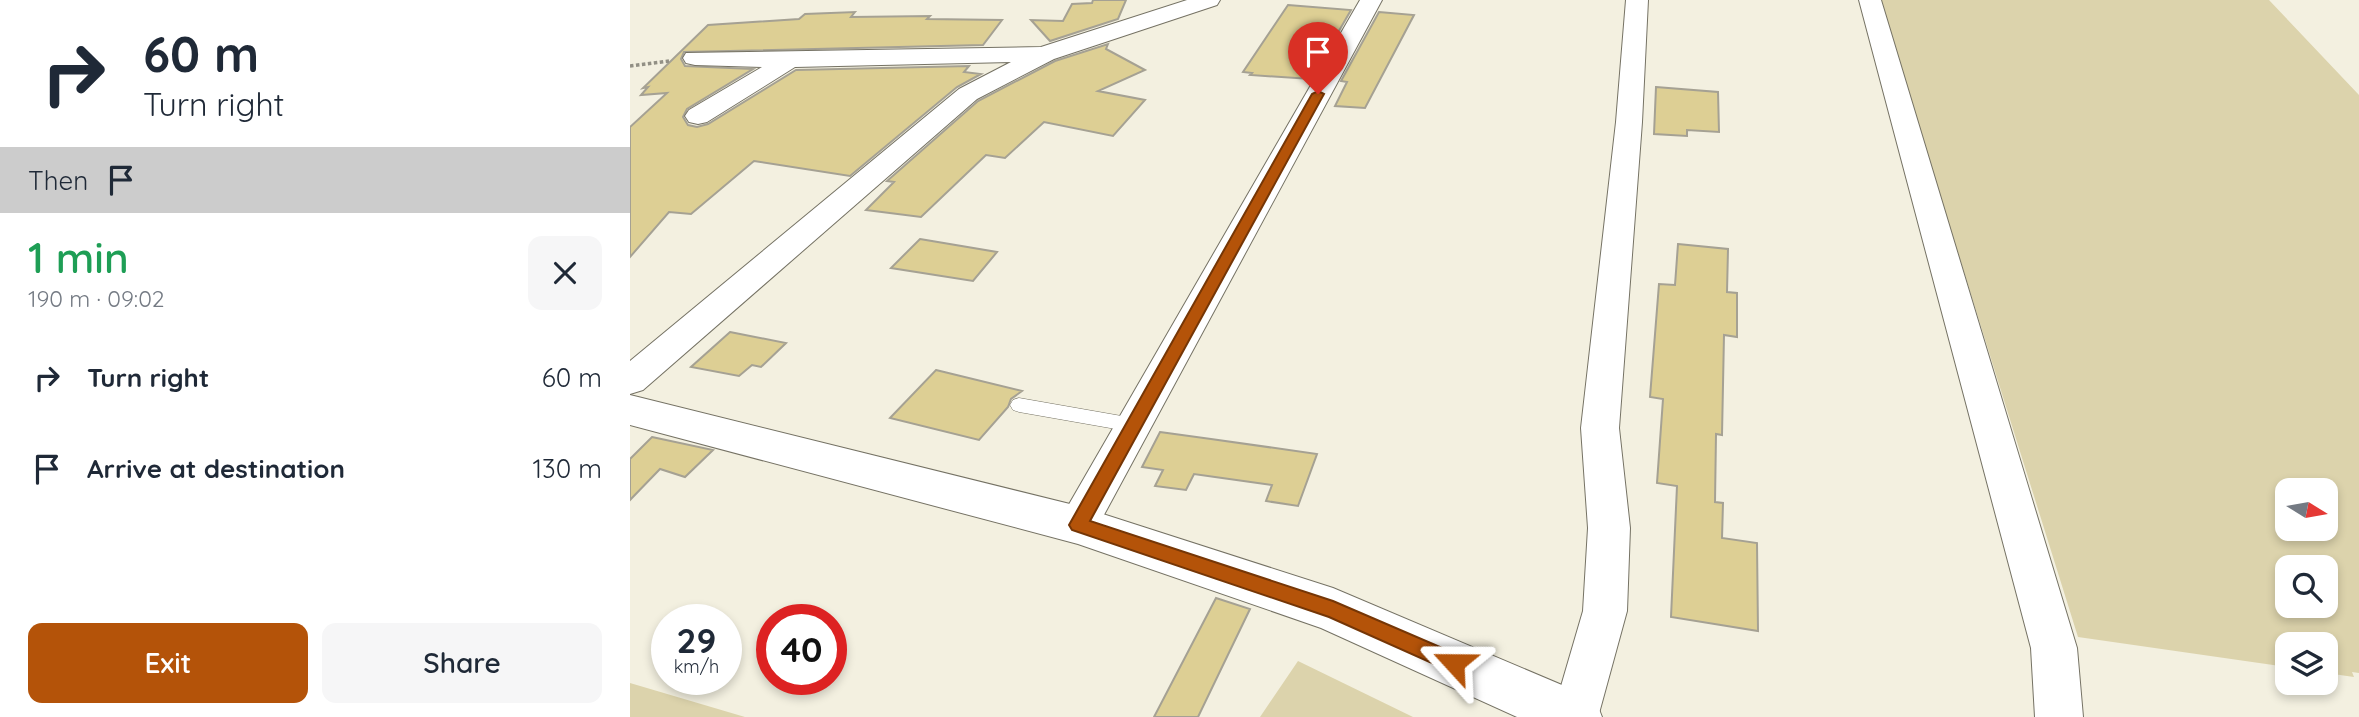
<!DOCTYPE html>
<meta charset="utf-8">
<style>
:root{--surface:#fff;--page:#f6f6f7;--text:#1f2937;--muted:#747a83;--accent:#b45309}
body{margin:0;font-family:Quicksand,sans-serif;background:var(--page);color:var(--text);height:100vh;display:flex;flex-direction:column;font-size:26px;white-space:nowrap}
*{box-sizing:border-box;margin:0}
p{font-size:23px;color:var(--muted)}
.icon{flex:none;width:38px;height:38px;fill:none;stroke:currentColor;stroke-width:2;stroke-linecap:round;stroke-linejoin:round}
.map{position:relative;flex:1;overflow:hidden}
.sheet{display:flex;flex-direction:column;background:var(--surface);width:630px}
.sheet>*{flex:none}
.top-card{background:#fff;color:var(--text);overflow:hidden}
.needle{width:46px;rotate:101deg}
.fabs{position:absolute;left:1645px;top:478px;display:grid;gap:14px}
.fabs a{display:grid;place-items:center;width:63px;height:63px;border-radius:14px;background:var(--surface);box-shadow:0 4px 10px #0003;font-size:35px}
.speed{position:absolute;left:21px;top:604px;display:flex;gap:14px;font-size:35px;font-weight:700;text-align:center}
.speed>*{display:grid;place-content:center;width:91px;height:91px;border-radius:50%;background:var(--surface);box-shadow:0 4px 10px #0003;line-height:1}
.speed small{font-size:18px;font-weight:400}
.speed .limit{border:10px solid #d22;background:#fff;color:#111}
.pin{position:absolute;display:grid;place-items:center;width:60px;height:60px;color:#fff;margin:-72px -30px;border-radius:50% 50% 50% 0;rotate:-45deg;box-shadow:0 0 7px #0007}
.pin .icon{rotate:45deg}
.me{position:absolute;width:77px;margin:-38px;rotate:294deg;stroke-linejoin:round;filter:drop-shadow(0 0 5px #0008)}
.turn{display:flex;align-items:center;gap:24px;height:147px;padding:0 28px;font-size:32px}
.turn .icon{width:91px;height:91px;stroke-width:2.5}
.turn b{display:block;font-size:49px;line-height:60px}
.then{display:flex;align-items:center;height:66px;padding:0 28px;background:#0003;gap:14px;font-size:26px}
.round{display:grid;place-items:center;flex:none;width:74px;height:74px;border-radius:14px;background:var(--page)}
.overview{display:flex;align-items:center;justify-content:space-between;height:119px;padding:0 28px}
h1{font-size:42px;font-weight:600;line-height:52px;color:#1e9e55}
.button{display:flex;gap:14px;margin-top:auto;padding:14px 28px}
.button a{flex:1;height:80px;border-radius:14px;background:var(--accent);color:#fff;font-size:28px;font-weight:600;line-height:80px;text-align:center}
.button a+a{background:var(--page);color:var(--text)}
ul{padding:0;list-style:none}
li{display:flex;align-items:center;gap:21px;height:91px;padding:0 28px}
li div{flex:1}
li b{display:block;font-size:26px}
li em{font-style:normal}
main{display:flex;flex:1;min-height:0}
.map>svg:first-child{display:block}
</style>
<main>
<section class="sheet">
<div class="top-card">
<div class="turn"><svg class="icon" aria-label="right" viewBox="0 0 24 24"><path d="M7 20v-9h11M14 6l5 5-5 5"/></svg><div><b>60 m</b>Turn right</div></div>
<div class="then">Then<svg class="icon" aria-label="arrive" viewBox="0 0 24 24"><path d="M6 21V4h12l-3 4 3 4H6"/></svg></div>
</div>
<div class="overview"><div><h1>1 min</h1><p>190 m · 09:02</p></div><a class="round"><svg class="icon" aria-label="close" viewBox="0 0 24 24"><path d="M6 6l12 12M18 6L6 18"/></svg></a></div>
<ul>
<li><svg class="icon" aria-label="right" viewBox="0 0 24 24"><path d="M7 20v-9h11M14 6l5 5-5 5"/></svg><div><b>Turn right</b></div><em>60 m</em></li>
<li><svg class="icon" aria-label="arrive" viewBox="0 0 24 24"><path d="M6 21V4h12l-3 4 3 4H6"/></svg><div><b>Arrive at destination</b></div><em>130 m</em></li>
</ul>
<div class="button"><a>Exit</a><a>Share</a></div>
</section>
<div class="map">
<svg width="1729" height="717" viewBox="0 0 1729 717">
<rect width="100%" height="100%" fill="#f3f0e0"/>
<path fill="#dcd3ac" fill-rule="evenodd" d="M1249,0H1639L1729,95V673L1722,672L1724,677L1696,673V644H1657V667L1448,637ZM1657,490H1696V528H1657ZM1657,567H1696V606H1657Z
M668,661L783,717H630Z
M0,683L115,717H0Z"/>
<path fill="#ddcf94" stroke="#a5a193" stroke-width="2" d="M463,0H496L488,19L420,41L401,20L433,21L442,4L462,3Z
M658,5L721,10L681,79L620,75L622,73L613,72Z
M225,12L221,17L300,16L297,19L372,20L353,45L54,52L51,59L55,66L123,69L57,109L53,117L58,125L67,127L78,124L166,70L339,66L334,72L351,74L327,87L220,176L124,161L61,214L39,212L0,257V127L37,93L11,95L18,87L13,88L78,25L169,19L175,14Z
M749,12L784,15L735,108L705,106L717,82L711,81Z
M478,44L476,49L515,70L468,91L515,100L483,136L414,122L375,158L356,155L291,217L236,210L264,182L257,181L348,101L425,61Z
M1026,87L1088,92L1089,132L1057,130V136L1024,134Z
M290,239L367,252L343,281L261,268Z
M1048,244L1098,249L1097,292L1107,293V337L1094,335L1092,435L1086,434L1085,502L1093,503L1092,538L1127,543L1128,631L1041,617L1047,486L1027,483L1033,399L1020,397L1029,284L1045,285Z
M100,332L156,343L131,367L122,365L109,376L61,367Z
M306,370L392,391L381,399L378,407L349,440L260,418Z
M530,432L581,439L687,454L668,506L636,501L642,485L585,477L564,474L556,490L525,486L533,470L512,467Z
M22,437L83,450L55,477L30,469L0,500V459Z
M586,598L620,609L568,717H524Z"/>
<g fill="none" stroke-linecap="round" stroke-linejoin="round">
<defs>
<path id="lane" d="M389,398L503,418L510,420L512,425L510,430L503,432L389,412L383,410L380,405L383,400Z"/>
<path id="street" d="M557,0H590L587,5L424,59L347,99L13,390L0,394V361L329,89L381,62L165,67L77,122L68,124L59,122L55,116L59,110L132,67L65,65L56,63L53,58L56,53L411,47Z
M730,0H752L462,537L448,542L434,537L428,525L434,513Z
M996,0H1018L1012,122L989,428L1000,528L997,611L968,717H922L953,611L958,528L951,428L986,122Z
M1229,0H1251L1447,648L1453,717H1405L1401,648Z"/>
<path id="secondary" d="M0,395L448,506L703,588L965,699L972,717H887L691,628L448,544L0,425Z"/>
</defs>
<use href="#lane" stroke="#757264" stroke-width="1"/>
<use href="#street" stroke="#757264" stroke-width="2"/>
<use href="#secondary" stroke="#757264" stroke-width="2"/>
<path stroke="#929085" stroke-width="3.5" stroke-dasharray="3.5 2.5" stroke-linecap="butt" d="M0,66L39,61"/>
<use href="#lane" fill="#fff" fill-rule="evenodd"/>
<use href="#street" fill="#fff" fill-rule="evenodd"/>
<use href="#secondary" fill="#fff" fill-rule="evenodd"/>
</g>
<path fill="#b45309" stroke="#753606" stroke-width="2" d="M688,91L694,94L460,521L703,601L831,656L834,663L831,670L824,673L699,617L442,530L439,525L682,94Z"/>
</svg>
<div class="fabs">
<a><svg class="needle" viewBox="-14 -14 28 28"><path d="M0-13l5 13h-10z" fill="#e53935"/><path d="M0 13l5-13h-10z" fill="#747a83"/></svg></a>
<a><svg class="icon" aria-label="search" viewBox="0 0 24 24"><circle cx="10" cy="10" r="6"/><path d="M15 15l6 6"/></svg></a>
<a><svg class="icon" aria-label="layers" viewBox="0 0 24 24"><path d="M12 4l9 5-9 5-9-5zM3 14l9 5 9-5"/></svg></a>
</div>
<div class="speed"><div>29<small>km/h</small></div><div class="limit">40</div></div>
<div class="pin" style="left:688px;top:94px;background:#d93025"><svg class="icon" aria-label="arrive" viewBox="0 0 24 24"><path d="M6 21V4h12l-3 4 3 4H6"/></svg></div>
<svg class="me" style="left:824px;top:663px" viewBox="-20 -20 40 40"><path d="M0-17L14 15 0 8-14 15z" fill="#b45309" stroke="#fff" stroke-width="4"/></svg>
</div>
</main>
